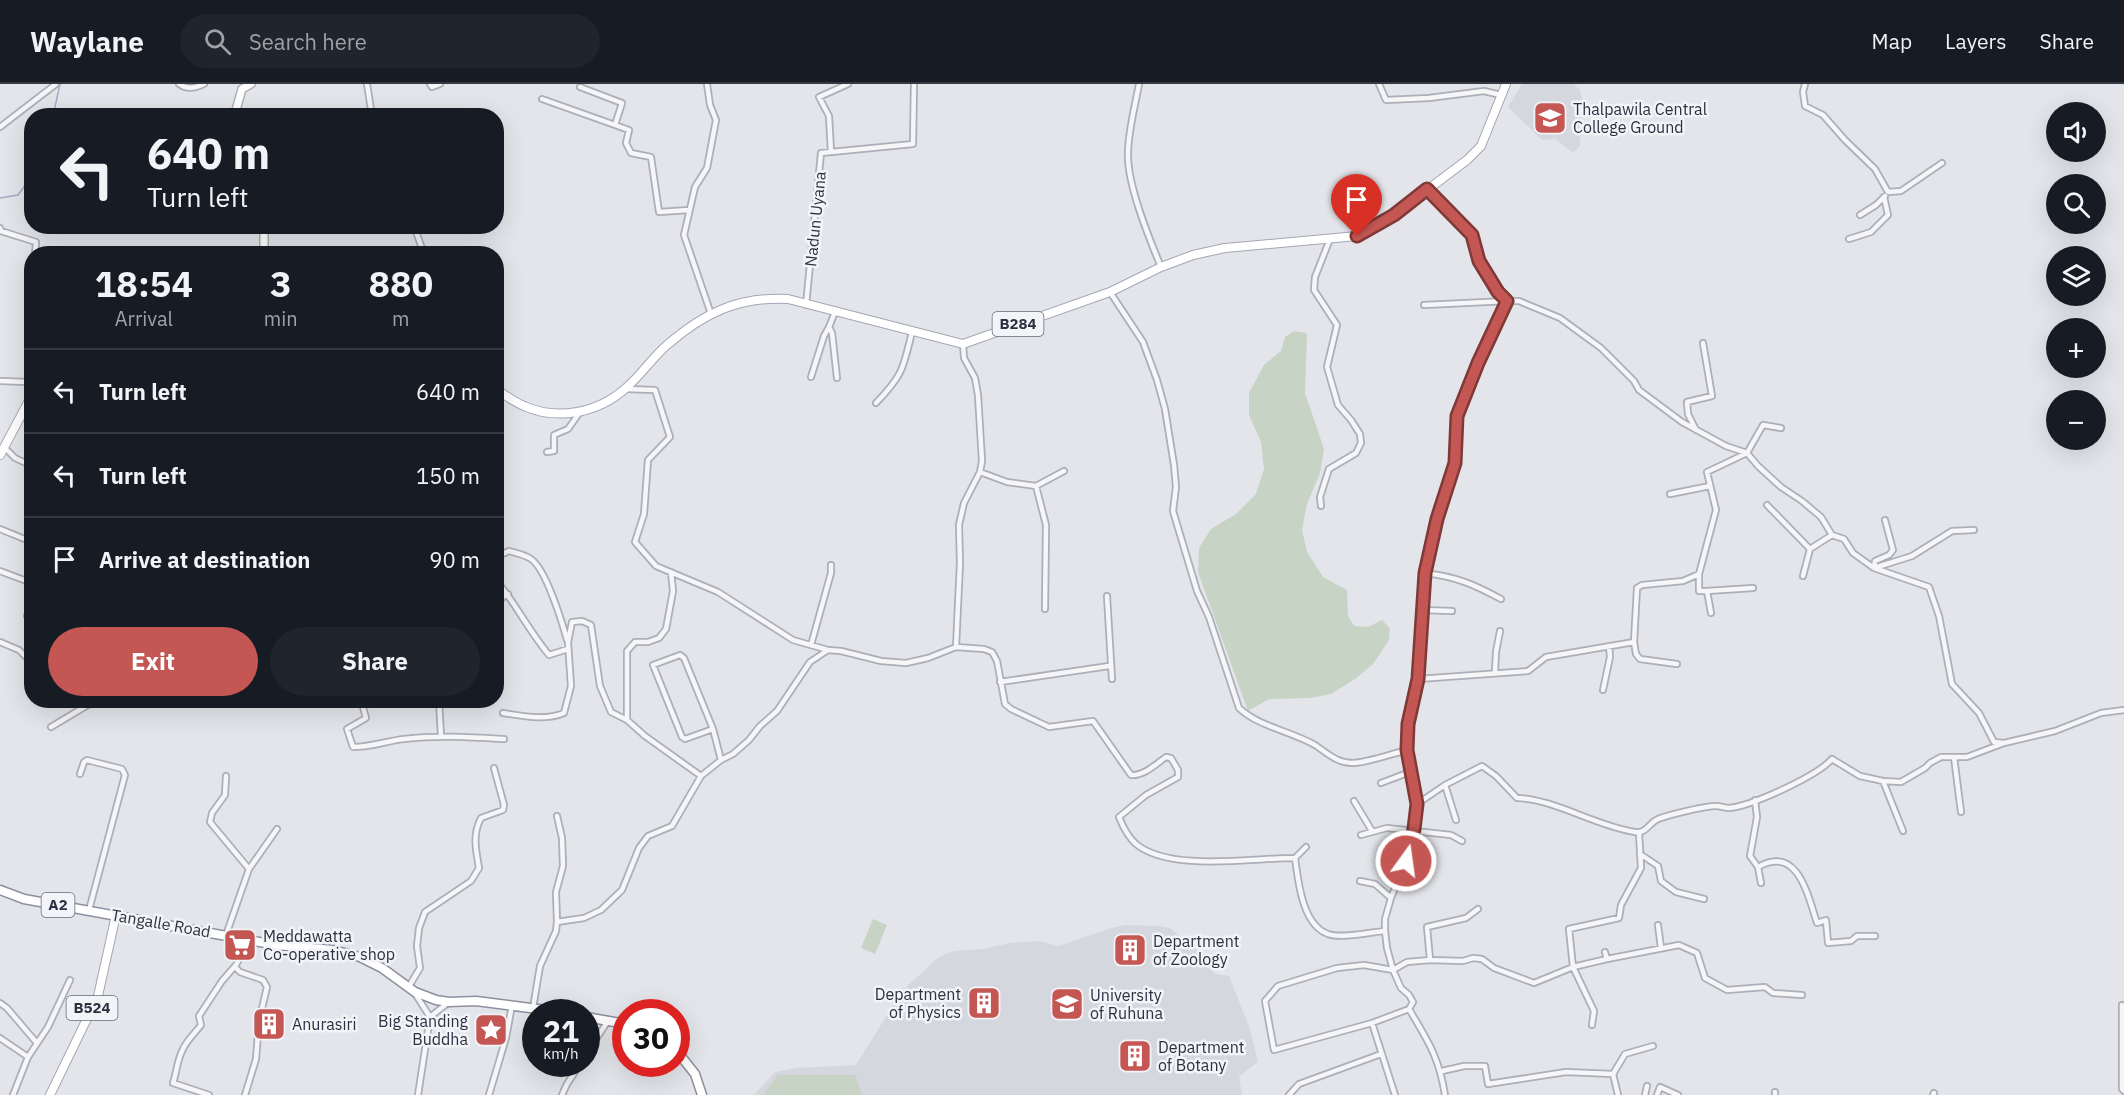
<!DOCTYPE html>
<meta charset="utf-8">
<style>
:root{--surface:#171b24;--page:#20242c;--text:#f1f3f6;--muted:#9ea1a6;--line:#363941;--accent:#c45753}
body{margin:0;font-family:"IBM Plex Sans",sans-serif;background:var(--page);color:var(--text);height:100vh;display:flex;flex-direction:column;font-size:22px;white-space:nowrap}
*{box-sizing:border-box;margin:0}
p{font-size:20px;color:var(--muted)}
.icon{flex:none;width:33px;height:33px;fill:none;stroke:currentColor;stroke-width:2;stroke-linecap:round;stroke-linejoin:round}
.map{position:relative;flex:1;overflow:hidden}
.sheet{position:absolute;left:24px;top:162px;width:480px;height:462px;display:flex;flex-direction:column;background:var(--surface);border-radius:24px;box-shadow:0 6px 24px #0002}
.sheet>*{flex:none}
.guide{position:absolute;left:24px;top:24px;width:480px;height:126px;border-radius:24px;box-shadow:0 6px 24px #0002;background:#171b24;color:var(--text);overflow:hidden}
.buttons{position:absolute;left:2046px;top:18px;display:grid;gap:12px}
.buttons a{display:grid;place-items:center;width:60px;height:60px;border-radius:50%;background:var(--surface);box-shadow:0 6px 24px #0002;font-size:30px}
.speed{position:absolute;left:522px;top:915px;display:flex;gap:12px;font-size:30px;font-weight:700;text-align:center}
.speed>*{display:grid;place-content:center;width:78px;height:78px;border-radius:50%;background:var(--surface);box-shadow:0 6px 24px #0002;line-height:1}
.speed small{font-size:15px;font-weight:400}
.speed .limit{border:9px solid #d22;background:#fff;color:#111}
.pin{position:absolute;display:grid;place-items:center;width:51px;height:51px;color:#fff;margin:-62px -26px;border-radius:50% 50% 50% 0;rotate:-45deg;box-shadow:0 0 6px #0007}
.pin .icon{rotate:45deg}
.me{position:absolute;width:66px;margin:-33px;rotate:14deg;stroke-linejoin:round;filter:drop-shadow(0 0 4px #0008)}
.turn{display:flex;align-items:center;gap:21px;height:126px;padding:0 24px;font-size:27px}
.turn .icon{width:78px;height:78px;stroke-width:2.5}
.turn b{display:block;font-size:42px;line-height:51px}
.eta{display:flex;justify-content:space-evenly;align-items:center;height:102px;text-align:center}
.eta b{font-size:36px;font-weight:800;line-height:42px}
.action{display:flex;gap:12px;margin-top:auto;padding:12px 24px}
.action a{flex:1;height:69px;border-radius:36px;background:var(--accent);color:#fff;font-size:24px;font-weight:800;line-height:69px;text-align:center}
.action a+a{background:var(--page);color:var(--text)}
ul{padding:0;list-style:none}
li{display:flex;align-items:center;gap:18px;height:84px;padding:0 24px;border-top:2px solid var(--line)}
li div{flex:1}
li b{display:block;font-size:22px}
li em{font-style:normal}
header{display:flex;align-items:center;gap:36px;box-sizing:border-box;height:84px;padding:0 30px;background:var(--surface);border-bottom:2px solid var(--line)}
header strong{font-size:28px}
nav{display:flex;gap:33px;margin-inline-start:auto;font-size:21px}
.search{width:420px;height:54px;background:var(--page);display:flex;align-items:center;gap:15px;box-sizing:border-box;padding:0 21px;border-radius:33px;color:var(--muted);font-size:22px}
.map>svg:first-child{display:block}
</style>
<header>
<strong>Waylane</strong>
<div class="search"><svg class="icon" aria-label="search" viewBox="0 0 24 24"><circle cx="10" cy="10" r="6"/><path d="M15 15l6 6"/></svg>Search here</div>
<nav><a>Map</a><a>Layers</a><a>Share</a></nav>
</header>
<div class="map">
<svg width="2124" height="1011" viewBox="0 0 2124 1011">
<rect width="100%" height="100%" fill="#e3e5ea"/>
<path fill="#d5d7df" d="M1522,0H1574L1580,6L1582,16L1580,30L1584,46L1580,52V62L1573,69L1555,55L1542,56L1508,23Z
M1125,841L1158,842L1170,844L1197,867L1215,890L1229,892L1250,945L1258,978L1239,992L1242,1011H754L775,988L797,984L856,981L902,907L939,873L954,867L982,865L1010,859L1038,857L1059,862L1111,844Z"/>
<path fill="#c6d3c5" d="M1294,247L1307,249L1305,309L1324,365L1320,389L1307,420L1302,446L1307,468L1323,493L1347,506L1348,532L1354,542L1368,543L1382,536L1390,545L1389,556L1373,580L1355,595L1331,610L1310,614L1269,615L1248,627L1198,488L1199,464L1211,445L1236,430L1256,410L1264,385L1261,358L1249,331V309L1264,281L1281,267L1285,253Z
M873,835L887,841L875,870L861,864Z
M778,991H855L862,1011H763Z"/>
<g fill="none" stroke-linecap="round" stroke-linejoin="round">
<path stroke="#a1adc7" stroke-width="1.5" d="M53,32L60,0
M0,114L18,111L32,92"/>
<defs>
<path id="minor" d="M179,0C187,6 196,4 204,0
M367,0L372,32
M430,0L432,3L440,0
M707,0L710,21L716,36L707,84L695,103L684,151L711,230
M1139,0C1135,23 1128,47 1128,70C1127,100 1149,154 1161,183
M1379,0L1386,16L1429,14L1484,7L1501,11
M1805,0L1803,8L1805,22L1823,31L1845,56L1875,85L1888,108L1901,107L1942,79
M580,3L622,19L615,41
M542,15L629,46L626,59L631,69L651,73L659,128L689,126
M0,43L56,0
M831,68L829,32L819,13L848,0
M1428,106L1472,151L1479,177L1498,208L1507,217H1519L1560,234L1601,264L1634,297L1639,306L1682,338L1726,362L1747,369L1758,382L1781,403L1802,417L1821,433L1832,451L1844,455L1853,469L1874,484L1929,503L1939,532L1952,600L1979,629L1994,658L2004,659
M1860,131L1876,121L1885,112
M414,142L424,170
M0,144L1,147L36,158L35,170
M1849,155L1871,148L1888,131L1884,113
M32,193L30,207L32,230
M1110,208L1143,258L1157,296L1165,325L1174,381L1176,403L1173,427L1197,507L1209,533L1239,624C1259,643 1291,647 1315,661C1327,669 1337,679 1352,679C1367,679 1391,670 1407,666
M806,221L821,69L913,60L914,0
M1424,221L1507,217
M835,228L829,243L832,249L837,294
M811,293L824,252L829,243
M0,297L27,298L32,303
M626,305L655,306L670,353L648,376L644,430L635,458L656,482L718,508L793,556L828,566
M876,319C903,291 903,285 912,248
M1696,346L1688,330L1687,318L1712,312L1703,259
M4,363L15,374L32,382
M547,368L554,367V351L568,345L580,328
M980,388L1007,398L1036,402L1046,441L1045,525
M1036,402L1064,387
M1670,410L1710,402
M1767,421L1810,465
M1321,422L1320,413L1329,385L1356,369L1361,359L1360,350L1351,336L1338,321L1327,283L1337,241L1314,206L1315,193L1330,155
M0,445L32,458
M496,473L509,467C516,469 525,471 531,475C546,485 562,538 567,556
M1874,484L1912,472L1952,447L1974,446
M1874,484L1875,477L1889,471L1893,466L1885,436
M0,487L32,499
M1425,489C1457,493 1473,500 1501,515
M1699,490V507H1707L1711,529
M1803,492L1810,465L1832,451
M496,496C516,520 529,547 549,571L568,565
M1707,507L1753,504
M1107,512L1112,595
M496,518L508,510
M32,520L27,532L32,538
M1421,526L1452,527
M0,558L19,566L32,579
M1634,558L1636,570L1640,575L1677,580
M811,561L831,489V481
M956,563L960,479L959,441L964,419L980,388L982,377L978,311L975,294L964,274L963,260
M680,571L684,574L713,645L685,655L682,653L653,581Z
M1495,588L1496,568L1500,547
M1418,595L1528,587L1546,573L1634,558L1637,504L1642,501L1683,497L1699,490L1716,426L1707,388L1747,369L1763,341L1781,344
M1000,598L1109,582
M1603,606L1610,573L1609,562
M361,616L366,634L347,645L353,663C372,663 386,657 404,655C438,651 470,653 504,655
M439,616L441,652
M503,629C523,632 545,637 564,629L571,602L568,558L572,538L582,537L591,541L600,602L611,628L627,636L645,652L701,692L721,676L733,670L749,656L760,642L777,627L810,578L828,566L841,567L881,577L906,579L928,574L956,563L984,565L992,568L997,577L1005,620L1011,625L1049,643L1093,637L1131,691C1144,692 1156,680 1166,673L1171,674L1178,686V693L1146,711L1119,733C1123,743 1128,753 1136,760C1170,788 1252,774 1295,774
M627,636V567L635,558H648L659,554L666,545L673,507L671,488
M51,643L96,616
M713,645L721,676
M1954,673L1961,728
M80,690L84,678L87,676L122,685L125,691L89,826
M226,692L225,711L212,729L210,738L249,785
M1883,697L1903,747
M1381,699L1410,688
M1445,701L1456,736
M1755,716L1757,733L1750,772L1758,783L1761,799
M1354,717L1372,747
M1417,720L1445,701L1482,682L1496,692L1517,714C1555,715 1595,742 1635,748C1646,750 1649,739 1658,735C1668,731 1705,722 1716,722C1720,722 1725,724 1729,724C1752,722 1817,692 1832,675L1860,692L1883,697L1901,698L1925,684L1930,679L1941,673H1967L2004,659L2055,647L2101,629L2124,626
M1361,751L1387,744L1451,751L1462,757
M1306,763L1295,774C1298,796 1302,841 1328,850C1341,855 1370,848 1385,847
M1640,770L1658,782L1661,797L1676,808L1704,815
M1758,783C1798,760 1808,812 1817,839L1826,836L1828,859L1851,857L1857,852H1875
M1360,797L1375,800L1391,814
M557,838L584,834L601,826L622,806L639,764L648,752L672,742L701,692
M1658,841L1661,864
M226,851L249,785L277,745
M1605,868L1607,875L1573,883L1569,845L1619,834L1621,821L1641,784L1639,749
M1607,875L1679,861L1697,869L1705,894L1727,906L1765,903L1773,909L1802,911
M1430,876L1427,843L1466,834L1478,825
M408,904L420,884L417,862L419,844L425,828L471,797L479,784C476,766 472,751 481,734L503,726L504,721L494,684
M416,911L430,933L418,1011
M0,919L7,924L36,958
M2122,921V1005L2124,1007
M533,924L540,882L556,847L557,838L556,808L563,782L562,754L557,732
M1409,925L1372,939L1274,966L1265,917L1278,902L1337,884L1364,881L1393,886L1407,878L1430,876L1463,877L1473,874L1482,875L1494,884L1534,899L1573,883L1594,927L1592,941
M430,933L449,918
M1372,939L1395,1011
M0,954L28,973
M586,970L608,937
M1442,987L1464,982H1485L1488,1000L1566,988L1613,990L1625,970L1653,962
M1613,990L1618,1011
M13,1011L28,973L48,943L70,896
M209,1011L173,999C177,987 177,976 183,965C187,956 195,949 201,941L199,932L222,897L236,881
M245,1011L256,975L259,937L267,903L263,896L240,888L235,883L249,856
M489,1011L506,954L512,921
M562,1011L567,1000L580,980
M1289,1011L1299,1000L1381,970
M1445,1011C1439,973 1428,957 1409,925L1413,918L1409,911L1401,904L1393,886L1387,864L1385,847V835L1391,814L1406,777L1417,720L1407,666L1408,640L1418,595L1425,489L1437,435L1455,379L1457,332L1477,279L1507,217
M1645,1011L1647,1002
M1657,1011L1660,1003L1678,1011
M1775,1011V1008
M1933,1011L1934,1009"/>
<path id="secondary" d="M237,32L236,26L242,5L251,0
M264,170V142"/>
<path id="primary" d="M496,305C505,311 514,318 524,322C558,337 598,329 626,304C641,291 652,274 667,261C704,229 739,212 788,215L963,260L1110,208L1161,183L1193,171L1225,164L1357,152L1394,131L1467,76L1481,62L1506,0
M0,371L32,311
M50,1011L98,912L116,831"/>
<path id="trunk" d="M0,806L24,815L276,861L333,866L360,873L382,884L415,908L436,916L449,918L476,917L561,928
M586,933L626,940
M676,966L695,990L702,1011"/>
</defs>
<use href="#minor" stroke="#acafb7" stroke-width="8"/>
<use href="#secondary" stroke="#acafb7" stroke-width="10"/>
<use href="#primary" stroke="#a3a7b5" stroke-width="10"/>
<use href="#trunk" stroke="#8c909f" stroke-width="11"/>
<use href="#minor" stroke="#f6f6f9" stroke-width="4.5"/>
<use href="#secondary" stroke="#fff" stroke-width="7"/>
<use href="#primary" stroke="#fff" stroke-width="8"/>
<use href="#trunk" stroke="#fff" stroke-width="8"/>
</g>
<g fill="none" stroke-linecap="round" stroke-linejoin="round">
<defs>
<path id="route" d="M1357,152L1394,131L1427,105L1472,151L1479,177L1498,208L1507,217L1478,279L1457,332L1455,379L1437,435L1425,489L1418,595L1408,640L1407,666L1417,720L1414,745L1406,777"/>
</defs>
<use href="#route" stroke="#7f3936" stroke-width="15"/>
<use href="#route" stroke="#c45753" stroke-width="10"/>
</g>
<defs>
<symbol id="school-square" viewBox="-11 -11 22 22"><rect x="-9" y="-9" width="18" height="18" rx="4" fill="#c45753" stroke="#f3f4f7"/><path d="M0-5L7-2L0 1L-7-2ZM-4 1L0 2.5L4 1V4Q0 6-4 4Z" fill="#fff"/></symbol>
<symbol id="supermarket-square" viewBox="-11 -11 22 22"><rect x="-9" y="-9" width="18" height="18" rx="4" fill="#c45753" stroke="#f3f4f7"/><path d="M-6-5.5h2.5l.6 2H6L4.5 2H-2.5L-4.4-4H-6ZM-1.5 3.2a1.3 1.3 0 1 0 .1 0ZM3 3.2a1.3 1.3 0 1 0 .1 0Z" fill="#fff"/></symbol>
<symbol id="building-square" viewBox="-11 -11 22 22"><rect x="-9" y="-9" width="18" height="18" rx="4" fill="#c45753" stroke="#f3f4f7"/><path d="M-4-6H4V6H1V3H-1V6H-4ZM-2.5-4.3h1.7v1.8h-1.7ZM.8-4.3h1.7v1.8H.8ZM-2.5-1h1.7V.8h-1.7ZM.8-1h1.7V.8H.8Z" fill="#fff"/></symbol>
<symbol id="university-square" viewBox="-11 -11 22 22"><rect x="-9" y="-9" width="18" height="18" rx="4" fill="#c45753" stroke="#f3f4f7"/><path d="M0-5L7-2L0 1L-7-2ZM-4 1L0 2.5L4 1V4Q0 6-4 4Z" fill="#fff"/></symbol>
<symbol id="sight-square" viewBox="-11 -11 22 22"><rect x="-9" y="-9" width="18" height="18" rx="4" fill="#c45753" stroke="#f3f4f7"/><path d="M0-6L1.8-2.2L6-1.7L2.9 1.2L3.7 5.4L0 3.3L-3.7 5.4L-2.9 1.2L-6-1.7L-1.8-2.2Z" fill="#fff"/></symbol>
</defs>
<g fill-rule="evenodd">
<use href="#school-square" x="1531" y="15" width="38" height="38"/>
<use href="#supermarket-square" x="221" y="842" width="38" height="38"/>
<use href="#building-square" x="1111" y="847" width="38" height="38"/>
<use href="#building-square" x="965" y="900" width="38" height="38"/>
<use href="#university-square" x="1048" y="901" width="38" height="38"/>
<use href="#building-square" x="250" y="921" width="38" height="38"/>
<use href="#sight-square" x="472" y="927" width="38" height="38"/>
<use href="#building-square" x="1116" y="953" width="38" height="38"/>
</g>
<g text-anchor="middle" stroke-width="5" stroke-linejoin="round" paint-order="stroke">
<g fill="#f3f4f7" stroke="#686b78" stroke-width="1.5">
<rect x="992.5" y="228" width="51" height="24" rx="4.5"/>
<rect x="41.5" y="809" width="33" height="24" rx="4.5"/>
<rect x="66.5" y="912" width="51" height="24" rx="4.5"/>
</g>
<g font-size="15" font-weight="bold" fill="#2c3041">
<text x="1018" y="245">B284</text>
<text x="58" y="826">A2</text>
<text x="92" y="929">B524</text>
</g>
<g font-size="16" fill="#2c3041" stroke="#f3f4f7" text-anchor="start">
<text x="1573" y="31">Thalpawila Central<tspan x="1573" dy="18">College Ground</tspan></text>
<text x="263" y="858">Meddawatta<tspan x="263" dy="18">Co-operative shop</tspan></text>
<text x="1153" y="863">Department<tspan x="1153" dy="18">of Zoology</tspan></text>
<text x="961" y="916" text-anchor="end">Department<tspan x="961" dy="18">of Physics</tspan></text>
<text x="1090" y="917">University<tspan x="1090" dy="18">of Ruhuna</tspan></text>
<text x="468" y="943" text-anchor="end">Big Standing<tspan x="468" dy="18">Buddha</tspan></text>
<text x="292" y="946">Anurasiri</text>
<text x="1158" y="969">Department<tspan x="1158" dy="18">of Botany</tspan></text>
</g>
<g font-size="16" fill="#2c3041" stroke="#f3f4f7">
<text transform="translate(815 135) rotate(-84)" y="6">Nadun Uyana</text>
<text transform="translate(161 839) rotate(10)" y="6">Tangalle Road</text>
</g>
</g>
</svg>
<div class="buttons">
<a><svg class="icon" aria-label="sound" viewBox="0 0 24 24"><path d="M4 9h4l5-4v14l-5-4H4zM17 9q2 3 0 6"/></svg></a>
<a><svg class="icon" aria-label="search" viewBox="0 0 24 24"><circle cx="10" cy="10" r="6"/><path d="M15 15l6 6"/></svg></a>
<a><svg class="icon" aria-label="layers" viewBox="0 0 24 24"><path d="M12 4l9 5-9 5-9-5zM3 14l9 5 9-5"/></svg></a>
<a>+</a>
<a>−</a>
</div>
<div class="speed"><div>21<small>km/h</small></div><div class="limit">30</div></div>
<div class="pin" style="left:1357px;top:152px;background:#d93025"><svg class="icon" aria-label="arrive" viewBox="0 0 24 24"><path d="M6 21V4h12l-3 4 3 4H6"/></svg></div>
<svg class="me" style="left:1406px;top:777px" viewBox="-20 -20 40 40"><circle r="17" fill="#c45753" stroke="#fff" stroke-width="3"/><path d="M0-11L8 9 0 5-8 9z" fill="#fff"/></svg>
<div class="guide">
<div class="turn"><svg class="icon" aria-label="left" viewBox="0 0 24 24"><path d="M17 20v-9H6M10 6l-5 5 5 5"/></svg><div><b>640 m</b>Turn left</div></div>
</div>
<section class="sheet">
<div class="eta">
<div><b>18:54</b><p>Arrival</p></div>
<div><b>3</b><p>min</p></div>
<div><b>880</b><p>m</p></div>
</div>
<ul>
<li><svg class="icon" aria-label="left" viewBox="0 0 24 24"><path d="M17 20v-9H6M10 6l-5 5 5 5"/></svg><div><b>Turn left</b></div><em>640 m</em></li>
<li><svg class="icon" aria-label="left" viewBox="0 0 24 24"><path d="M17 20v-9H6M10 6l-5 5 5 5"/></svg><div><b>Turn left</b></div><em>150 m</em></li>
<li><svg class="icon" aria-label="arrive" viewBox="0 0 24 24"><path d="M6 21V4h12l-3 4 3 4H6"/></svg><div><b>Arrive at destination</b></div><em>90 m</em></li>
</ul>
<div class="action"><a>Exit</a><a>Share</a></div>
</section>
</div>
